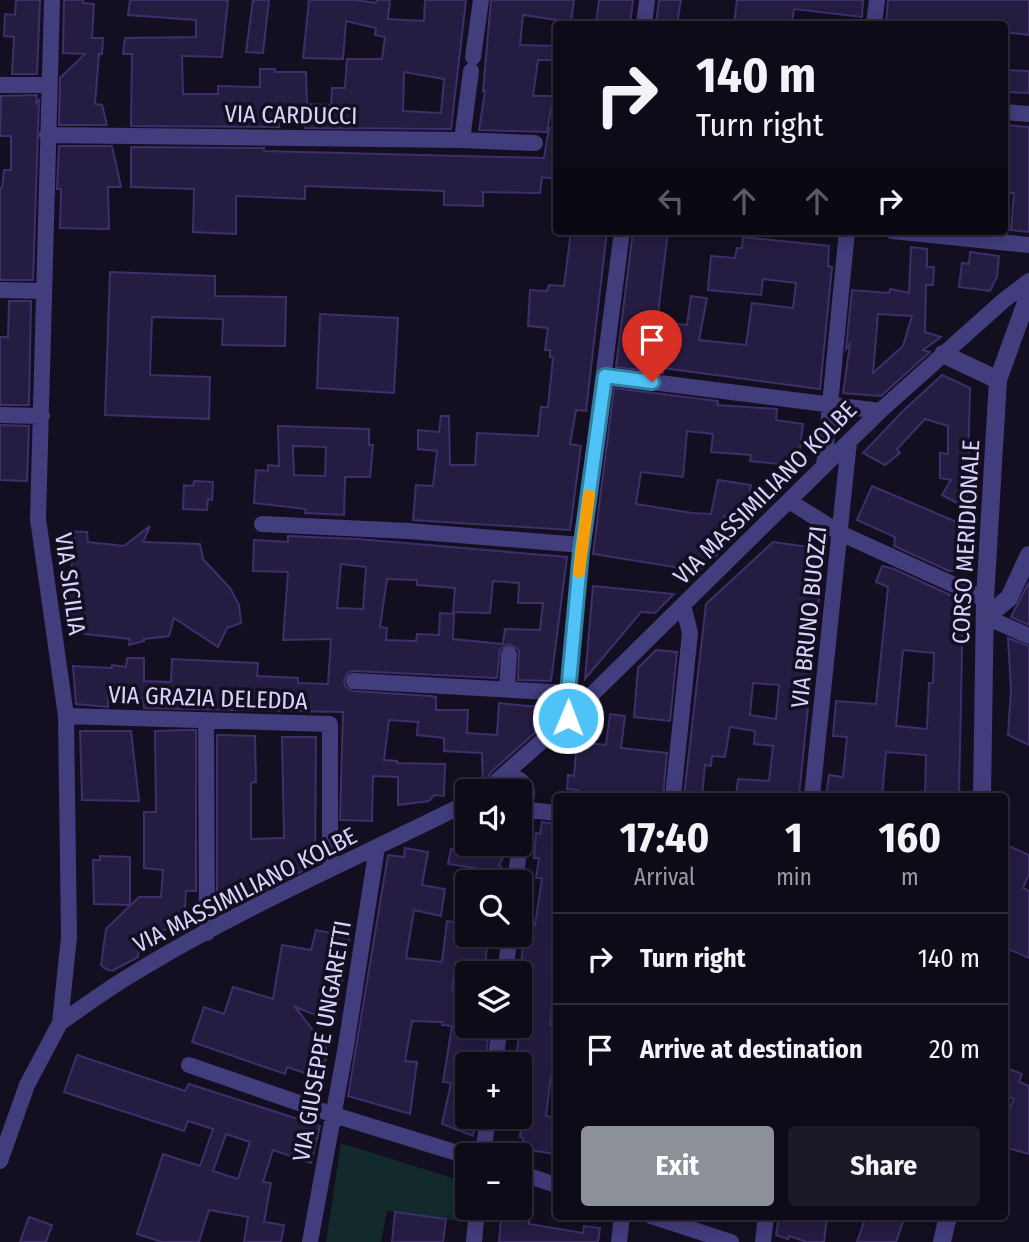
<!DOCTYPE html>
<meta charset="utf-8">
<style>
:root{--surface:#0e0b19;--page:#1c1926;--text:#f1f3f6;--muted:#9b9ba2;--line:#2e2b38;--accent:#8c9099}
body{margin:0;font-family:"Fira Sans Condensed",sans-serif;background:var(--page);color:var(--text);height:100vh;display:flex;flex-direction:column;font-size:26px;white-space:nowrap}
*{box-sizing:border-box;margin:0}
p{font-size:23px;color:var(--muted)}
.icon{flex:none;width:38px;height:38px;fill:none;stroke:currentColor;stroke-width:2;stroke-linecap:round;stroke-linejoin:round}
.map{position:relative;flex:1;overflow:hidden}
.sheet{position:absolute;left:553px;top:793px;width:455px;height:427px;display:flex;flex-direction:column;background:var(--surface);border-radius:7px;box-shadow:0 4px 18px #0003,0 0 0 2px var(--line)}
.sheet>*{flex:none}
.top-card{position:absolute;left:553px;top:21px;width:455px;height:214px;border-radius:7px;box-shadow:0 4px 18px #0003,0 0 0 2px var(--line);background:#0e0b19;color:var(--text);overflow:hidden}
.tools{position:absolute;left:455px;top:779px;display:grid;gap:14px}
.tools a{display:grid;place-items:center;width:77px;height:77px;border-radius:7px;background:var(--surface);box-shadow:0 4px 18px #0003,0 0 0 2px var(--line);font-size:35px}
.pin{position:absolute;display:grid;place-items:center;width:60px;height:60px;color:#fff;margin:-72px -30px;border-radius:50% 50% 50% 0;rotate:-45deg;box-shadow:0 0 7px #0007}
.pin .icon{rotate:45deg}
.me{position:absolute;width:77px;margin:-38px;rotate:1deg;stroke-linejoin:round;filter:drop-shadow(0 0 5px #0008)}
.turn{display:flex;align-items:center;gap:24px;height:147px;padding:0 28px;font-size:32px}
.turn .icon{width:91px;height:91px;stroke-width:2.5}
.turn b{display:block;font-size:49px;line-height:60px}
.lanes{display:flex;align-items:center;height:66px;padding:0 28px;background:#0003;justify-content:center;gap:35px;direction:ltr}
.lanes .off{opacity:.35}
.eta{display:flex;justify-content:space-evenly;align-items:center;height:119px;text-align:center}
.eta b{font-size:42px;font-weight:700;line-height:49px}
.cta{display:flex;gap:14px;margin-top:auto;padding:14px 28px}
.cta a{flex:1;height:80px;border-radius:7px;background:var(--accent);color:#fff;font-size:28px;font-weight:700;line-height:80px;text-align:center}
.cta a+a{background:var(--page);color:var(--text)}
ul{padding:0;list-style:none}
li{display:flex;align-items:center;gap:21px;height:91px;padding:0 28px;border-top:2px solid var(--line)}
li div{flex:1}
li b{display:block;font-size:26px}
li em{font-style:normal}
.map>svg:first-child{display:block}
</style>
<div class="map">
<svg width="1029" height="1242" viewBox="0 0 1029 1242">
<rect width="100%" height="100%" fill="#130f21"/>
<path fill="#122a2b" d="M341,1143L465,1182L460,1221L387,1211L381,1242H326Z"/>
<path fill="#251c41" stroke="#3e2f6b" stroke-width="2" fill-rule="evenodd" d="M16,0H40L37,74H12L14,37L4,36L5,14L15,15Z
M64,0H83V3L94,4L92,38H103L102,54H99L95,104L102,105L107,125H59L60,78L85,54L63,53Z
M130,0H228L222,57L182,56L183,94H218V86L260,87V69H275V72H306L307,104L331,105L332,88H345L347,59H382L385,37L375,35L376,28L346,21L343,59L303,58L309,0H356L376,3L377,0H390L388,19L424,21L425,0H466L451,129L305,128V114L279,113V127L131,126L132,54H123L125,38L196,37V20L128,15ZM404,72L444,79L441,113L403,111Z
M253,0H269L263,53L246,52Z
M491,0H574L571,22L523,15L520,45L556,46V60H538L533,96H553L547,132L479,130L485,91H483Z
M599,0H633L630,24H596Z
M659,0H681L677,24H656Z
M737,0H863L862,17L794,9L792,24H734Z
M888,0H1029V35L1004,32V24L954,20V24H886Z
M1004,70L1029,71V93L1004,92Z
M37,95L36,103L39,100L33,280H0V188H2L4,170H11V136H0L1,96Z
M1004,125L1029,127V232L1011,230L1014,193H1004Z
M549,128H556V179L542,177L540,193L483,192V206L444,205V191L305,186V199L236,196V234L193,232L194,189L131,187V147L264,148V151L544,158Z
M59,146H112L121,187H108L109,229L60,228L61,189H57Z
M571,231H607L586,411L576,410L570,444L581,446L570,530L413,520L416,485L433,486L437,451L418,449V430L439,432L441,416H449L450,465H475L477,433L538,436L541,407H548L553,358L550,357V350H545L548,328L528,326L530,290L547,291L549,285L564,286Z
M633,231H668L657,322L687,325L691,296L707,298L699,340L746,345L752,303L793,308L796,283L763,279L761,295L708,290L711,256L735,258L737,248H742L743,237L829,246L828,266L832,267L820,389L663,368V373L616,367Z
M911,247L927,249V267H934L933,285H926L925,332L941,337L923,350L930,352L881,396L843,393L850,344L846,349L852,290L889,293L890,289L909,293ZM878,314L912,316L903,346L873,373Z
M970,252L999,256L997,277L990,291L959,287L962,263L969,264Z
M110,272L215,276V296L286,297L285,346L222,345L223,319L152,317L150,375L210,377L209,419L105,415Z
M9,301H31L29,405H0V337H8Z
M320,314L398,318L394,393L317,388Z
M942,375L970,388L967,508L942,495L951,480L940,478V453L948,454V426L925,419L897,449L900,453L885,465L863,453L902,412Z
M614,388L718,401L717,405L777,409L776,420L803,424L798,466L750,461L751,455L711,452L713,434L687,431L683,477L641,472L636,504L692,513L711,514L718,480L751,485L744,520L724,516L717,555L699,571L593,554Z
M0,425L29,426L27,481L0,480Z
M278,426L369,429V445H373L370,477H345L344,515L305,513L306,509L254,503L256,470L268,471V465L279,466ZM293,446L326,447L325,476L294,475Z
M194,481L213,482L212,500L208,499L207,510L183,509L184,485L193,486Z
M872,486L966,526L964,571H949L894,546L895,537L857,520Z
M150,526L143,542L200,544L203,559L230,588L239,605L241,623L227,628L218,647L174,618L169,636L144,639V641L129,645L130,639L85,634L75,625L69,610L66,591L72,565L64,541L66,531L87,532L88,542L124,546Z
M288,536L358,539L567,557L551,681L518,680L519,650L509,644L500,649L497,678L355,671L349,672L344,680L345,686L353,691L431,696L436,697V710H468L467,733L497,735L499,703L549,708L546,723L491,772L483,787L482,753L444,751V738L417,735L418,722L389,720L384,760L397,761V763L445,764L444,796L434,795L429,801L398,805V777L373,776L372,821L340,820L343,712L144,708L143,698L108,695V707L76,704L73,666L112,668V665L126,667L127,658H144V681L171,682L172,659L258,663L257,676L298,678V683L328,684L331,639L283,640L288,572L253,571L254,540L288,542ZM341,564L366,567L363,609L337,608ZM387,579L417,580V585L455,588L453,612L490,613L493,581L519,583L518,603H543L540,630L505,629L503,644L453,639L454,614L440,613L439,635L417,634L416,641L386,640L387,628L380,627Z
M773,542L824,549L799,796H736L738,779L769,781L773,746L754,744L755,731L730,727L725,757L712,756L711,766L705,765L702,796H684L706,604ZM753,683L779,685L776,719L750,715Z
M882,566L894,569L963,601L959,796H925L926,755L886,752L882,796H826L829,775L843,777L847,737L833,736L836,701L876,704L888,587L876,582ZM903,650L934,653L933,683H929L927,729L896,726Z
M1029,582V625L1011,617Z
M593,586L674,594L655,613L641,612L585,679Z
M1008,638L1029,646V745L1008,735L1011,690Z
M656,650L677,652L670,721L634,717L638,668Z
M610,714L625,716L621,748L667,753L663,796L602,792L601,796H585L577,790L567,789L568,775L574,776L577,742L606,745Z
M189,730H196V891H186L184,924H173V930L141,929L138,957L112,971L106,969L101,965L106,929L139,897H161L163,870L144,868V812H156L155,731Z
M80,731H131L139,801L82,800Z
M217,735L255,736L256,782L251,783V839L284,838L282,737H316L315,865L242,901H236V904L228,908H217Z
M542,822L556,824V963L550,1025H556V1076L551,1075L546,1116L556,1118V1154L522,1149L523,1138L520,1137L525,1096L520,1095V1064H515L520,1029V976L524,933L529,934L530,924L535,925L542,878H536L539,858H534L536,833L540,834Z
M472,844H503L501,852L503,858L499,865L506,872L505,882H475L476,868L448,864L451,849L476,852Z
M1004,844L1029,855V874L1023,888L1029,891V958L1004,947V893L1009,883L1004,881Z
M405,848L428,852L422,885L445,889L441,916L414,910L406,958L442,962L447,921L467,924V934H488L485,967L455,963L452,990L467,991V1038L488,1040L485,1064H467V1116H477L473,1136L442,1124L451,1083L443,1082L452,1026L442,1025V1022L412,1021L405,1061L417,1062L410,1114L348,1096L388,855L404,857Z
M100,856L130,857V905L94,904L93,860H100Z
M316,930L350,937L335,1022L295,1007L326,1047V1060L320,1064L317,1077L287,1067L285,1074L192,1042L204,1007L224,1014L233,987L273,999L282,945L311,950Z
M77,1055L185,1091L189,1084L320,1126L311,1163L273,1150L263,1182L271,1183L264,1222L284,1225L281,1242H244L248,1217L209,1210L199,1242H162L137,1234L163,1154L200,1166L213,1129L188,1121L184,1131L64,1092ZM226,1134L250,1142L238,1179L213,1171Z
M1004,1067L1022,1074L1019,1082L1029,1086V1154L1004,1147V1122L1014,1099L1004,1095Z
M502,1208H530L529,1224L583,1233L584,1226L600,1228L598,1242H499Z
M395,1212L446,1219L443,1242H392Z
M779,1216H827L824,1242H807L789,1236L788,1239L776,1235Z
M866,1216H905L896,1242H857Z
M29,1217L52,1225L46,1242H20Z"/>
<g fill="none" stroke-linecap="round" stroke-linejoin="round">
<path stroke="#423d7d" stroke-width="16" d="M644,24L647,0
M874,24L877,0
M473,57L481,0
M0,85H48
M1004,112L1029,114
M47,135L462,140L535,143
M462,140L471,71
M892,231L1029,245
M0,290L44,291
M605,376L880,411
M0,415L42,416
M824,466L847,231
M789,501L840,533L985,599
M262,524L409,531L582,545
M986,617L1029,636
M354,681L568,693
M507,689L509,654
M66,716L330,724V869
M568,718V693L581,551L622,231
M206,721L207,933
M498,780L568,718L880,411L1003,301L1029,281
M492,791C503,760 543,786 520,808
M673,796L690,633L683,605
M812,796L849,442
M520,809L556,813
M520,842L524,810
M515,882L520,844
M505,973L510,934
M60,1023C83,1007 106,990 131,975C238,909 355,859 467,803
M495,1064L500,1026
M189,1065L334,1115L467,1156
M483,1155L488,1116
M0,1161L27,1085L60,1023L69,937L66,716L38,519L52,0
M520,1173L556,1185
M651,1216L731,1242
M310,1242L346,1046L377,847
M474,1242L477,1208
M619,1242L622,1216
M763,1242L766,1216"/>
<path stroke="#423d7d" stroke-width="18" d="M943,354L998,380
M986,617L1009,598L1029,555
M982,796L985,599L998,380L1029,294
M942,1242L948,1216"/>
</g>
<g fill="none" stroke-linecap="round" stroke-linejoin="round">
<defs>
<path id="route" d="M568,718V693L581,551L605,376L652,382"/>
</defs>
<use href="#route" stroke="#337fa1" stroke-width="18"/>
<use href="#route" stroke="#4fc3f7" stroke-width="12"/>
<path stroke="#f59e0b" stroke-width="12" d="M579,572L589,495"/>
</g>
<g text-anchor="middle" stroke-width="7" stroke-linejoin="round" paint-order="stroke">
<g font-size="24" fill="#d9d2fc" stroke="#130f21">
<text transform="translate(291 115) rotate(1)" y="8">VIA CARDUCCI</text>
<text transform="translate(765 493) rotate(-45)" y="8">VIA MASSIMILIANO KOLBE</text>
<text transform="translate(966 542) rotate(-87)" y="8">CORSO MERIDIONALE</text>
<text transform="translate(70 584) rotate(82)" y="8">VIA SICILIA</text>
<text transform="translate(809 617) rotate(-84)" y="8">VIA BRUNO BUOZZI</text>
<text transform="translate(208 698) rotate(2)" y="8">VIA GRAZIA DELEDDA</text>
<text transform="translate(245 890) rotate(-27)" y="8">VIA MASSIMILIANO KOLBE</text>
<text transform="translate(322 1041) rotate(-80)" y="8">VIA GIUSEPPE UNGARETTI</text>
</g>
</g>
</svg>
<div class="tools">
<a><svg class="icon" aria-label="sound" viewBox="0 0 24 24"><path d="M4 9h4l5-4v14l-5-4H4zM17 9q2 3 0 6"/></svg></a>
<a><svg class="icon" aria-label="search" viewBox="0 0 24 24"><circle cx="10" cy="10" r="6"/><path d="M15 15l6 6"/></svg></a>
<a><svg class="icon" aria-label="layers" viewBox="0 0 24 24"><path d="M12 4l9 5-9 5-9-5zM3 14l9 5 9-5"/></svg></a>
<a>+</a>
<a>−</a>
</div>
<div class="pin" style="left:652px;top:382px;background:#d93025"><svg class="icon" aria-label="arrive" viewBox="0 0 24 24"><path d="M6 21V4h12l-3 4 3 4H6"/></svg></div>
<svg class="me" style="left:568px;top:718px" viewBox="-20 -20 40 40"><circle r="17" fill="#4fc3f7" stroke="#fff" stroke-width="3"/><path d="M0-11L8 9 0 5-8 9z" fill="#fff"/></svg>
<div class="top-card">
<div class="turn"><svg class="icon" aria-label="right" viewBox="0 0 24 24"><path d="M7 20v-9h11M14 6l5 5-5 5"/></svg><div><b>140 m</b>Turn right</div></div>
<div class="lanes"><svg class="icon off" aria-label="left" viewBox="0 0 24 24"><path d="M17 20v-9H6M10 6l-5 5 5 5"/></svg><svg class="icon off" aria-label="ahead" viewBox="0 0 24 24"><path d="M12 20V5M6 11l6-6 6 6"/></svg><svg class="icon off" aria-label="ahead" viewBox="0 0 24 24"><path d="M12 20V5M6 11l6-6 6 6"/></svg><svg class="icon" aria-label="right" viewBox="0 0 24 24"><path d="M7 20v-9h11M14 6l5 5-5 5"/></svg></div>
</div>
<section class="sheet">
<div class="eta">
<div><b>17:40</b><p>Arrival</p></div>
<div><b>1</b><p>min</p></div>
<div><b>160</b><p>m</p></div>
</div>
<ul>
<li><svg class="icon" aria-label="right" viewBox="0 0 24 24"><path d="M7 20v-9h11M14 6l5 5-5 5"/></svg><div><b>Turn right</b></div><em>140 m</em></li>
<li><svg class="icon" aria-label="arrive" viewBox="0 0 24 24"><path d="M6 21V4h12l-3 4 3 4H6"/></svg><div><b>Arrive at destination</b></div><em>20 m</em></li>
</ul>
<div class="cta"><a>Exit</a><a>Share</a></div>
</section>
</div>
